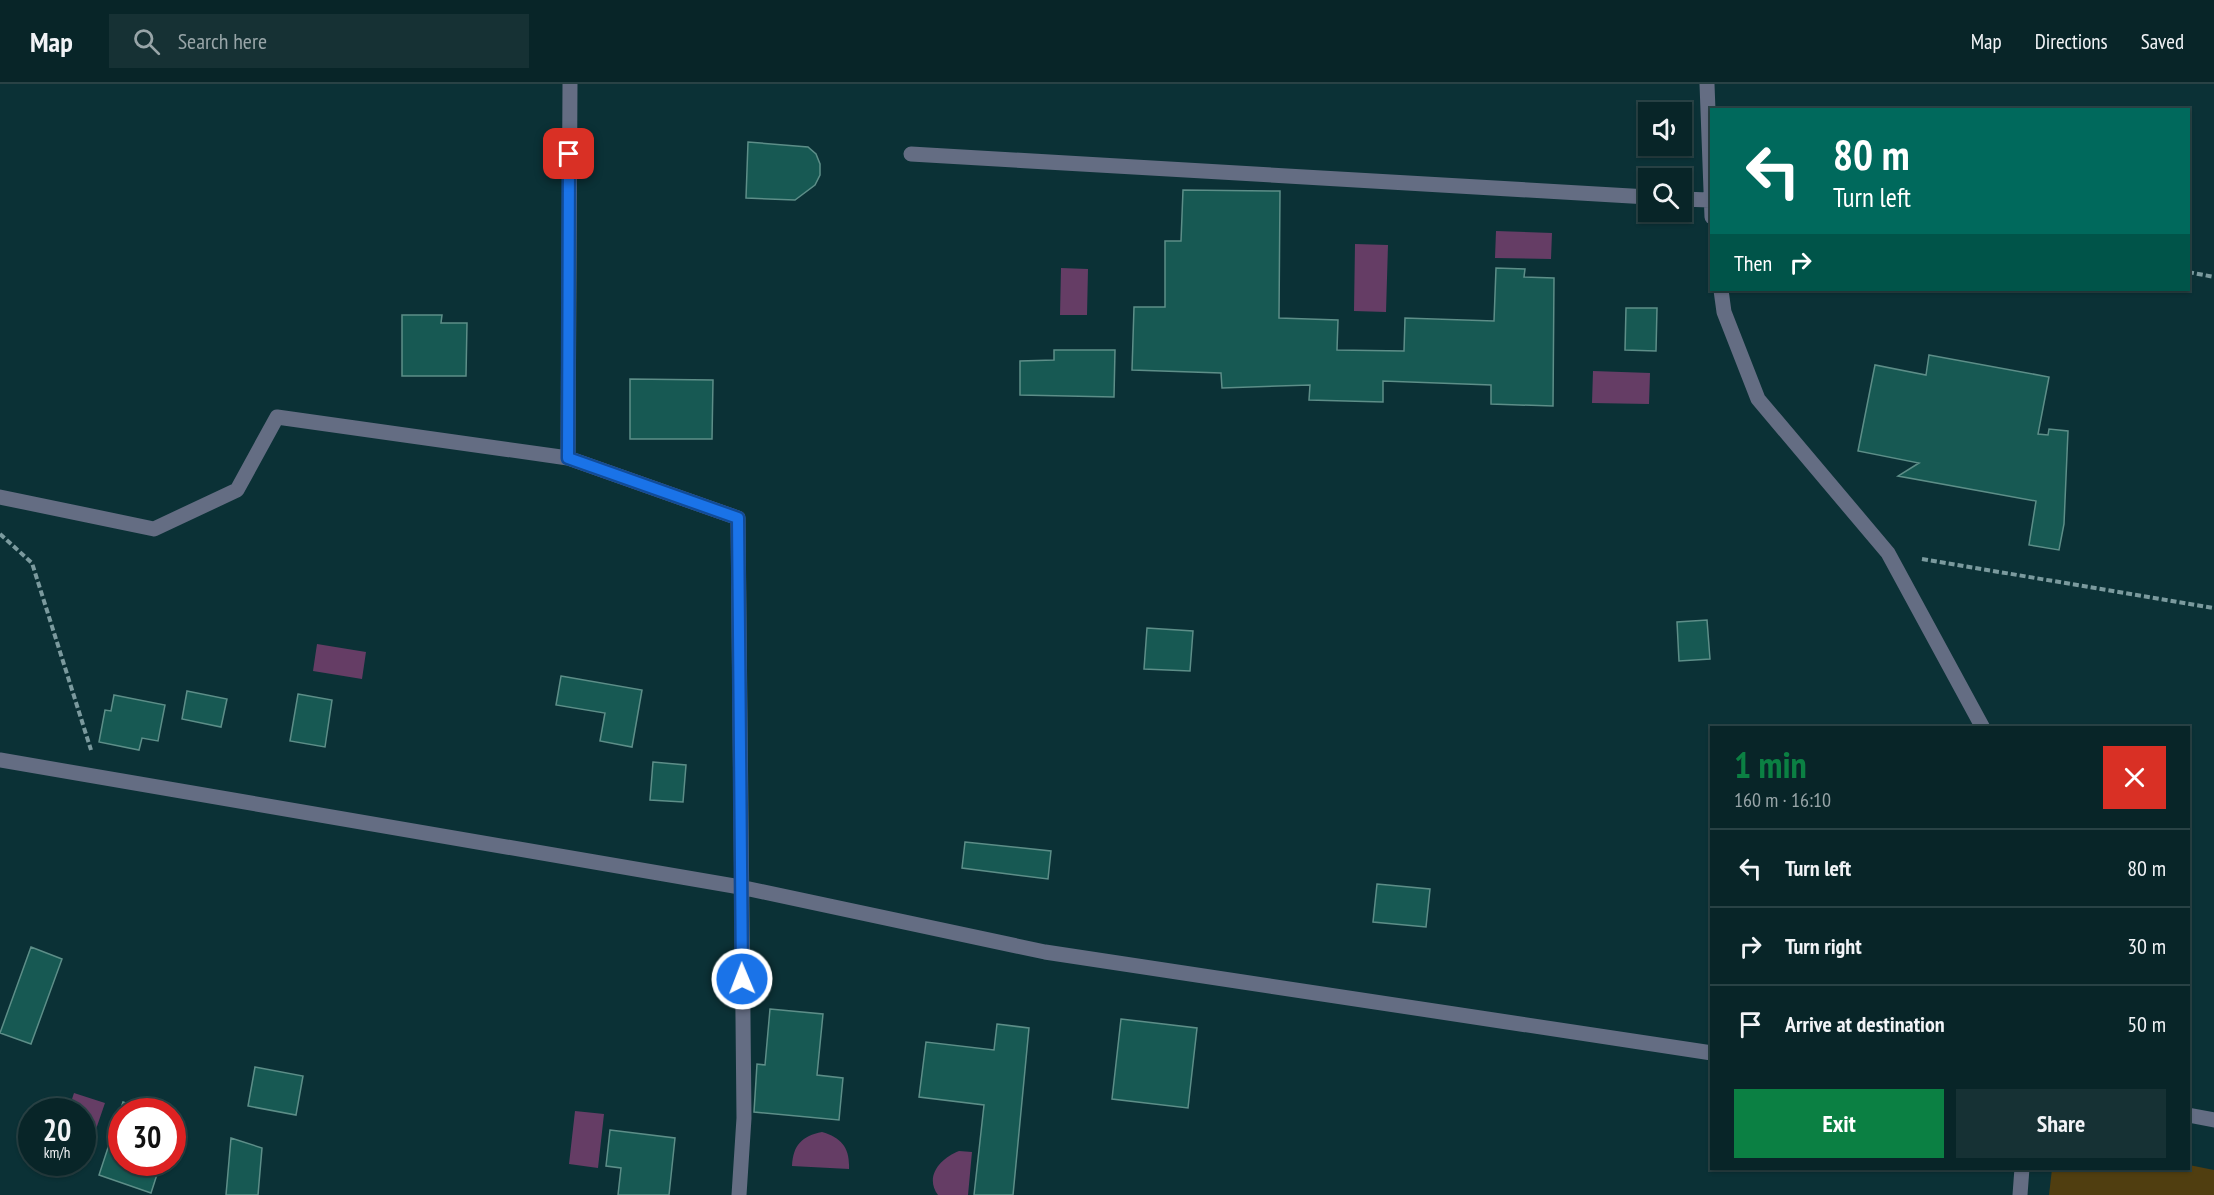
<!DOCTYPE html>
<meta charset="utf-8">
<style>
:root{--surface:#082528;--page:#163134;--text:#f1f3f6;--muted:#98a5a8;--line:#294245;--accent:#0b8043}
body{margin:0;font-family:"PT Sans Narrow",sans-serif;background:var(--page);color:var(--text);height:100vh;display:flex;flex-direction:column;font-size:22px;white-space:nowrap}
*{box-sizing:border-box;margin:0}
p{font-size:20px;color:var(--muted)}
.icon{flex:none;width:33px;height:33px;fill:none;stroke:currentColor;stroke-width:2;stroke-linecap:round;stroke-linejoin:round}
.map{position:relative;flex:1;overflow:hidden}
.side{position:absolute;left:1710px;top:642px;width:480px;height:444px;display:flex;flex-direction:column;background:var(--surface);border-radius:0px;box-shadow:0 2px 4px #0004,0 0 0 2px var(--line)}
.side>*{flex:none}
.banner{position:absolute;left:1710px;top:24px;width:480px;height:183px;border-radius:0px;box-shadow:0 2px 4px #0004,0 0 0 2px var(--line);background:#00695c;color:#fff;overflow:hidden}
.controls{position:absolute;left:1638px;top:18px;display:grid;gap:12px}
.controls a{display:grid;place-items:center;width:54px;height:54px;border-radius:0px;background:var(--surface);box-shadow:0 2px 4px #0004,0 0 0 2px var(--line);font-size:30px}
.speed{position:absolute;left:18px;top:1014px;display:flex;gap:12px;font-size:30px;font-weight:700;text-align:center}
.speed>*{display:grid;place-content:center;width:78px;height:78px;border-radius:50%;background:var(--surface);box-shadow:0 2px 4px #0004,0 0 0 2px var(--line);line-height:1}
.speed small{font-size:15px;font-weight:400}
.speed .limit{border:9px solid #d22;background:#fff;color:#111}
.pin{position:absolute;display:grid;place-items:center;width:51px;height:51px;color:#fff;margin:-26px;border-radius:12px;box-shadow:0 3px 9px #0006}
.me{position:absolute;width:66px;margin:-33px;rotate:359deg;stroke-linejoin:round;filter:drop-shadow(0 0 4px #0008)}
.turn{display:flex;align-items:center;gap:21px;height:126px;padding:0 24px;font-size:27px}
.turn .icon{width:78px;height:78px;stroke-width:2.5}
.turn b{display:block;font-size:42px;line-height:51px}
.then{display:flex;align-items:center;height:57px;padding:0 24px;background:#0003;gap:12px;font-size:22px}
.round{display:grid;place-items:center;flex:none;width:63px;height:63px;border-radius:0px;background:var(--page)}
.summary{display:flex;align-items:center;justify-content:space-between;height:102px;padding:0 24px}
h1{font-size:36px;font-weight:700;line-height:45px;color:var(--accent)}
.primary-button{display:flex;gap:12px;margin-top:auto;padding:12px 24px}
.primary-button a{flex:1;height:69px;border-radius:0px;background:var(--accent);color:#fff;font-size:24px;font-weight:700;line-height:69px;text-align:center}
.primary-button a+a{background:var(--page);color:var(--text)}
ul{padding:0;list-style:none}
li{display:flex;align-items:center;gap:18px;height:78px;padding:0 24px;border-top:2px solid var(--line)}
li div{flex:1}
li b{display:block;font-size:22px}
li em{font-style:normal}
header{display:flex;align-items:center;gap:36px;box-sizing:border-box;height:84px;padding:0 30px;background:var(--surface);border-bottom:2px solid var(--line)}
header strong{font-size:28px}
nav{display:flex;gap:33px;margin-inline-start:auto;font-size:21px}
.search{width:420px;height:54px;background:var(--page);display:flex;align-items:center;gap:15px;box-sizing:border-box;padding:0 21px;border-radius:0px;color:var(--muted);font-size:22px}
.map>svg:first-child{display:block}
</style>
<header>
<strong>Map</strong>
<div class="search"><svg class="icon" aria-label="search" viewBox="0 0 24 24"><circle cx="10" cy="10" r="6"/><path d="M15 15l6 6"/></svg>Search here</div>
<nav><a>Map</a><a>Directions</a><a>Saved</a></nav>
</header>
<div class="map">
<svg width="2214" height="1111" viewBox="0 0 2214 1111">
<rect width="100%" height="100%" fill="#0b3136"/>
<path fill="#503e10" d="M2189,1081L2214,1086V1111H2049L2052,1085L2188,1084Z"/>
<path fill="#653d65" d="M1496,147L1552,149L1551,175L1495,174Z
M1355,160L1388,161L1386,228L1354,227Z
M1061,184L1088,185L1087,231H1060Z
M1593,287L1650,289L1649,320L1592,319Z
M317,560L366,568L362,595L313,587Z
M74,1009L105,1019L84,1080L79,1079L82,1078V1028L68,1027Z
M575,1027L604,1030L598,1084L569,1080Z
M822,1048C842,1054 850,1064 849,1085L792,1082C793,1061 802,1052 822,1048Z
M959,1067L972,1068L968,1111H938C924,1092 941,1074 959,1067Z"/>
<path fill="#175953" stroke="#5d8e88" stroke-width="1.5" d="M748,58L808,63L816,70L820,80V91L815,101L795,116L746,114Z
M1183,106L1280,107L1279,234L1338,236L1337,266L1404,267L1405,234L1494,237L1496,184L1525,185L1524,193L1554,194L1553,322L1491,320V301L1383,297V318L1309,316L1310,301L1222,304L1221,289L1132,286L1134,223H1165V157H1181Z
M1626,224H1657L1656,267L1625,266Z
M402,231H442L441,239H467L466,292H402Z
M1054,266H1115L1114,313L1020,311V277L1054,276Z
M1929,271L2049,293L2038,350L2048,351L2049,345L2068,347L2064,440L2059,466L2029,461L2036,417L1898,392L1919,379L1858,367L1875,281L1926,291Z
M630,295L713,296L712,355H630Z
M1707,536L1710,575L1679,577L1677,538Z
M1147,544L1193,547L1190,587L1144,585Z
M561,592L642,606L632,663L600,657L605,629L556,621Z
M187,607L227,615L221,643L182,635Z
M298,610L332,616L325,663L290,657Z
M114,611L165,621L158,657L142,654L139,666L99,658L105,626L111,627Z
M653,678L686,681L683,718L650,716Z
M965,758L1051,767L1048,795L962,784Z
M1377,800L1430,805L1426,843L1373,838Z
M31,863L62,875L31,960L0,949Z
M770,925L823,930L817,991L843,994L839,1036L754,1028L757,980L765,981Z
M1121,935L1197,944L1188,1024L1112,1015Z
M997,940L1029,944L1013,1111H974L984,1021L919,1013L926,958L994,966Z
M255,983L303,992L296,1031L248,1022Z
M123,1018L150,1028H122V1078H161L151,1109L99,1091Z
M610,1046L675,1054L669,1111H618L621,1084L606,1082Z
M231,1054L262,1064L258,1111H226Z"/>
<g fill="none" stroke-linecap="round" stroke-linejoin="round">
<path stroke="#7b9a9e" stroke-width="4" stroke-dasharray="6 3" stroke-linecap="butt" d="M2188,188L2214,193
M0,450L32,479L91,666
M1922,475L2214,524"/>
<path stroke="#646d83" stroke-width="15" d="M1707,0L1712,133
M911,70L1648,113
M1682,115L1709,116
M1721,206L1724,228L1758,315L1888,469L1983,644
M568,374L570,0
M0,413L154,445L237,406L277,333L568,374L738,434L744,1034L739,1111
M0,676L740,803L1045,868L1712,969
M2188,1031L2214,1036
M2020,1111L2022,1084"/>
</g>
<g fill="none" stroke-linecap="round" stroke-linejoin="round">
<defs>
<path id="route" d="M569,70L568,374L738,434L742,895"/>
</defs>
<use href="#route" stroke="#114b97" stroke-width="15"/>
<use href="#route" stroke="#1a73e8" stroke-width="10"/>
</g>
</svg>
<div class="controls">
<a><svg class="icon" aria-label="sound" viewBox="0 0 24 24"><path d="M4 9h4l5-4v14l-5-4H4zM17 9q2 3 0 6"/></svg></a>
<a><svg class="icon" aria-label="search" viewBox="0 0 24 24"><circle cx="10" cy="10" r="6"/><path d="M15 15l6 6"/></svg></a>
</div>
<div class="speed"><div>20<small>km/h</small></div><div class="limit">30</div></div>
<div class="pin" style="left:569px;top:70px;background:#d93025"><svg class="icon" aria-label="arrive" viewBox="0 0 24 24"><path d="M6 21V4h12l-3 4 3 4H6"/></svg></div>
<svg class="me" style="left:742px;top:895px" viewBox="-20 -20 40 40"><circle r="17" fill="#1a73e8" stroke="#fff" stroke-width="3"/><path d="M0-11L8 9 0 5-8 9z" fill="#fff"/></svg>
<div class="banner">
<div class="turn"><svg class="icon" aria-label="left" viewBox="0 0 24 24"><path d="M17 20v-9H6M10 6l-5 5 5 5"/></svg><div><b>80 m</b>Turn left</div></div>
<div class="then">Then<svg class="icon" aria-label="right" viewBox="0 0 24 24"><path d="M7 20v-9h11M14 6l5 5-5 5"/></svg></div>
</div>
<section class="side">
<div class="summary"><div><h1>1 min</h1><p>160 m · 16:10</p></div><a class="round" style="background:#d93025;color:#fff"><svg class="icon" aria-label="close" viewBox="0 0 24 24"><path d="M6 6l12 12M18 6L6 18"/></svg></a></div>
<ul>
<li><svg class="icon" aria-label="left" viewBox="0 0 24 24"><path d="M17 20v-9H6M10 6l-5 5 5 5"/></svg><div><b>Turn left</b></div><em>80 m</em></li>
<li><svg class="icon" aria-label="right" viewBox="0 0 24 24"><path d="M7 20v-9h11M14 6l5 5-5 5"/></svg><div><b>Turn right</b></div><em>30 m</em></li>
<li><svg class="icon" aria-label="arrive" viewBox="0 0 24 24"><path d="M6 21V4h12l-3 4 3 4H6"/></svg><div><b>Arrive at destination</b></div><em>50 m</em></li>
</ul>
<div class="primary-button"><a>Exit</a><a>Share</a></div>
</section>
</div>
